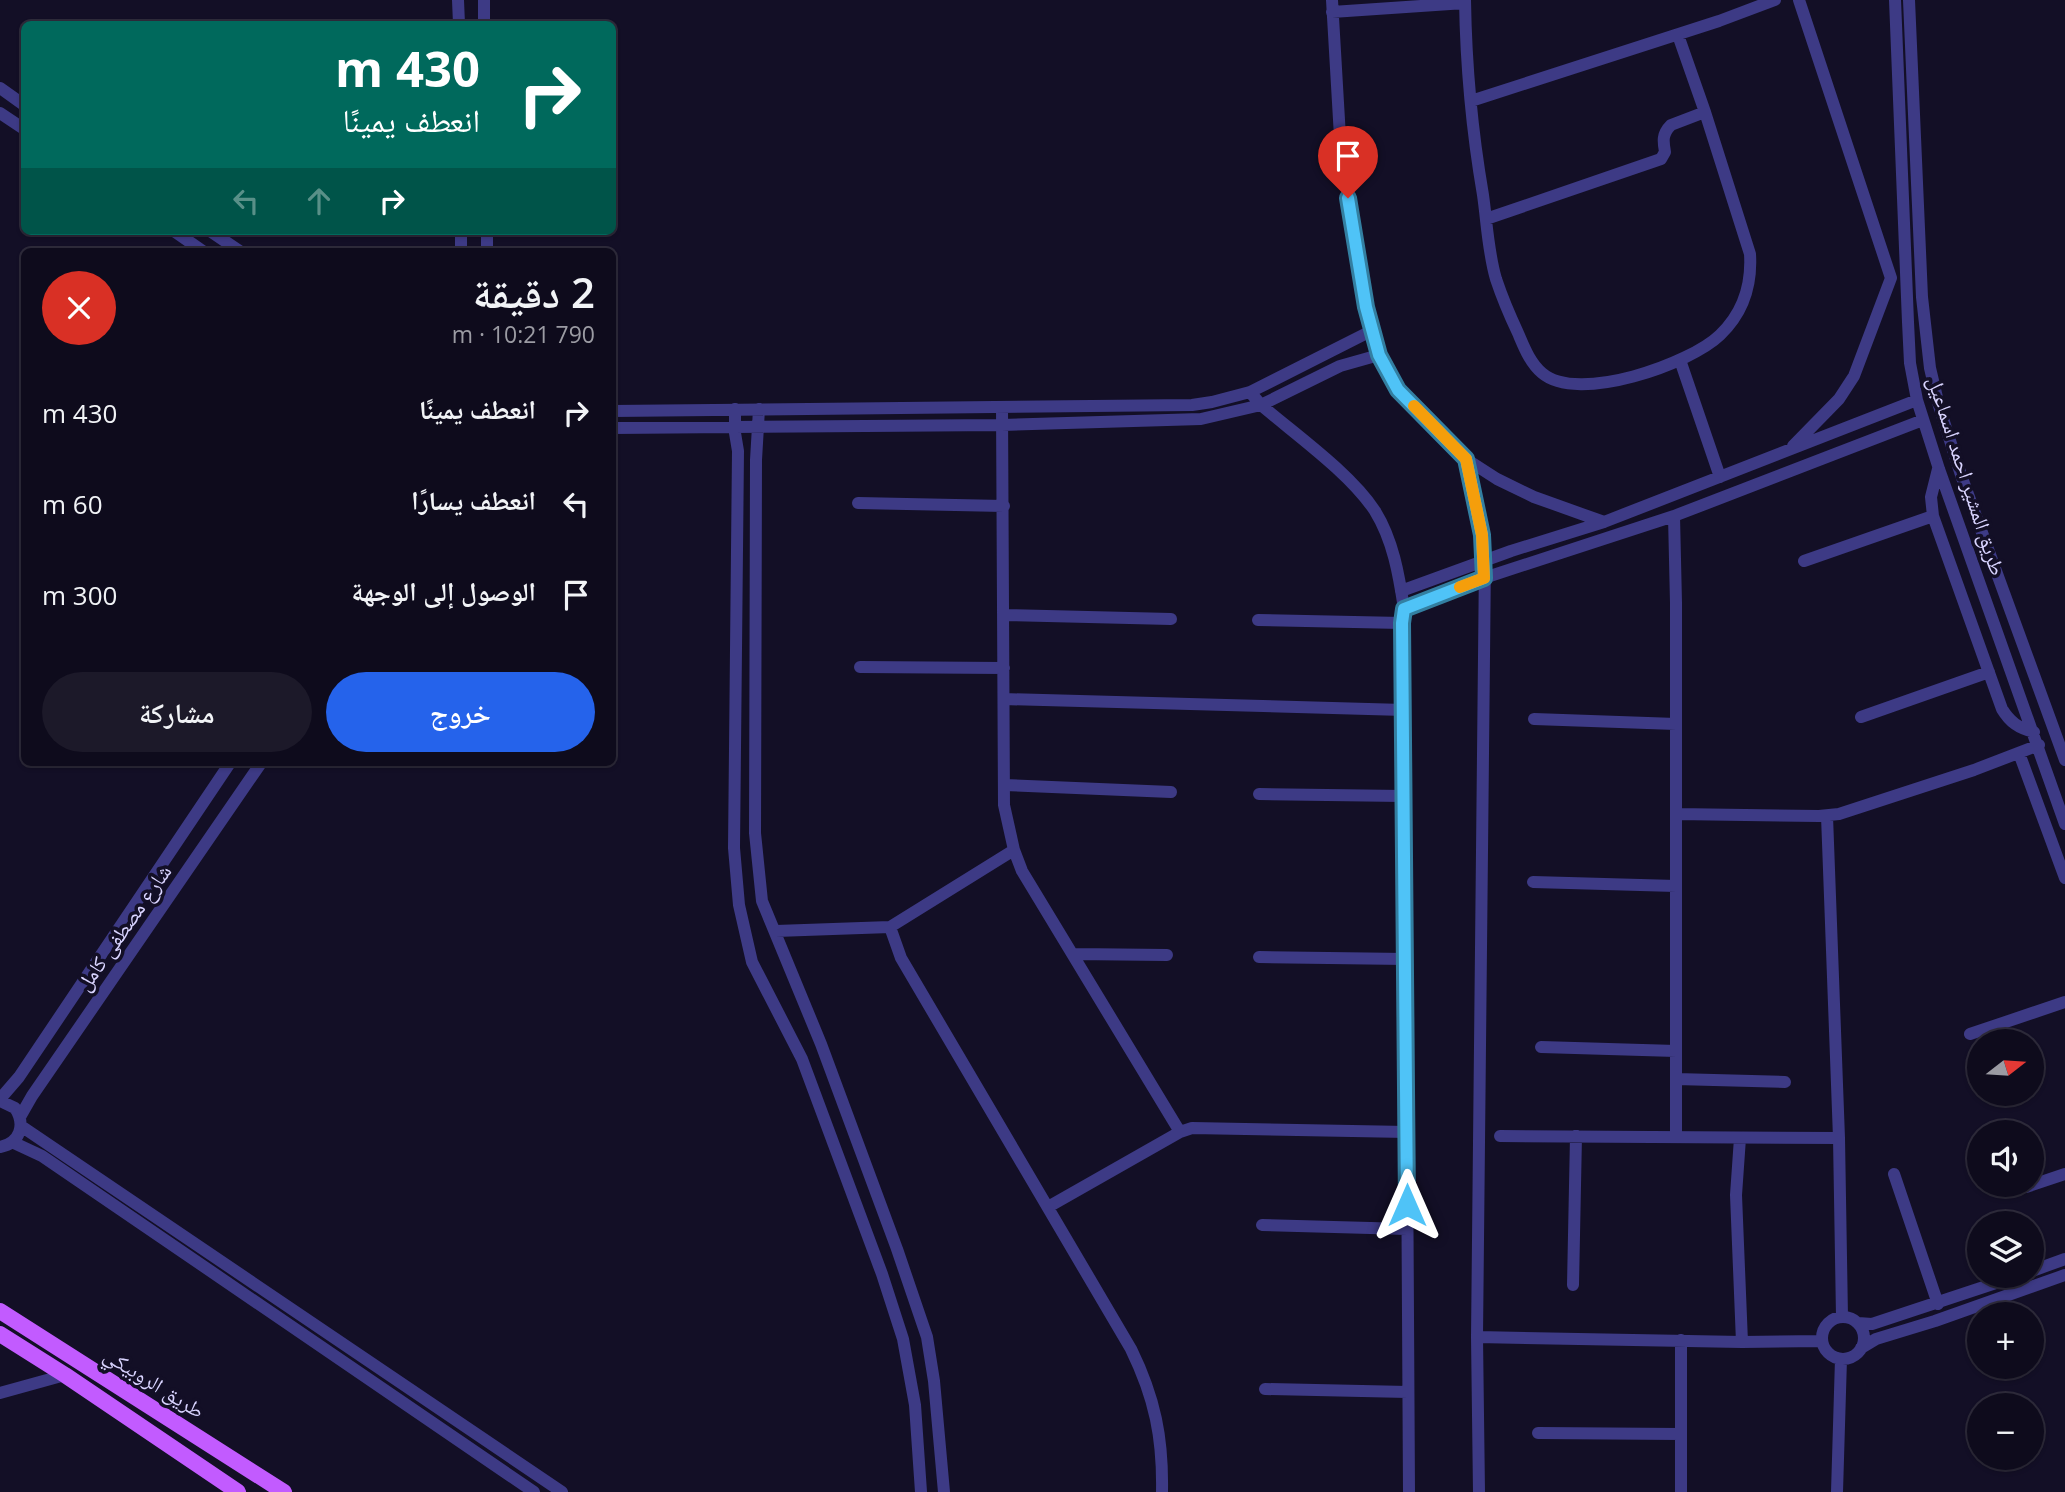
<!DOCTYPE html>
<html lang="ar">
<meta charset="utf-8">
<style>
:root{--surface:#0e0b1c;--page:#1c1929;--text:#f1f3f6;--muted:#9b9ba3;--line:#2e2b3b;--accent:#2563eb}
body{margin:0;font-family:"Open Sans","Noto Naskh Arabic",sans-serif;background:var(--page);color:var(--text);direction:rtl;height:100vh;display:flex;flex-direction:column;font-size:26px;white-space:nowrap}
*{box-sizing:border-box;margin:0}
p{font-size:23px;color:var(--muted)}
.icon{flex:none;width:38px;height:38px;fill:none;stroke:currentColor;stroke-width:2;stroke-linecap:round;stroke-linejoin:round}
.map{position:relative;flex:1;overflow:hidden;direction:ltr}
.sheet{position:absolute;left:21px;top:248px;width:595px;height:518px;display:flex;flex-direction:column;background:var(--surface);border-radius:10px;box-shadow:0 2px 5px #0004,0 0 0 2px var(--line);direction:rtl}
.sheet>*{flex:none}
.banner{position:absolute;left:21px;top:21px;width:595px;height:214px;border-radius:10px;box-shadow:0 2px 5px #0004,0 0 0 2px var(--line);direction:rtl;background:#00695c;color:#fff;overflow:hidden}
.needle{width:46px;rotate:73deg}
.buttons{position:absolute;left:1967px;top:1029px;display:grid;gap:14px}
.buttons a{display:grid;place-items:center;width:77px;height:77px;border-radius:50%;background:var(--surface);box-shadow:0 2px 5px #0004,0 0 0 2px var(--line);font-size:35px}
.pin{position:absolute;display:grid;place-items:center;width:60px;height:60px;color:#fff;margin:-72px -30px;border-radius:50% 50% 50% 0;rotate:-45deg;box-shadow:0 0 7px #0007}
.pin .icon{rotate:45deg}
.me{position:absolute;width:77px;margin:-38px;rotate:0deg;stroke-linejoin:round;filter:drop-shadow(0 0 5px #0008)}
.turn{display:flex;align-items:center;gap:24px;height:147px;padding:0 21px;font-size:32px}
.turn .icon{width:91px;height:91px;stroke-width:2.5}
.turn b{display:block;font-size:49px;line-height:60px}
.lanes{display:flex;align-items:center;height:66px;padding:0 21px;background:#0003;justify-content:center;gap:35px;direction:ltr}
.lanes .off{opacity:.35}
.round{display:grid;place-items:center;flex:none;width:74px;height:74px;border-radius:37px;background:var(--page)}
.summary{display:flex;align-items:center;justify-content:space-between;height:119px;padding:0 21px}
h1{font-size:42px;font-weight:600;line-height:52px}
.cta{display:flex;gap:14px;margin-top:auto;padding:14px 21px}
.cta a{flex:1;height:80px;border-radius:42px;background:var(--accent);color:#fff;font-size:28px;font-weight:600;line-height:80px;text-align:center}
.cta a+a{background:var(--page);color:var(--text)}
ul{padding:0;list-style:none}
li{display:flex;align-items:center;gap:21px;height:91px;padding:0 21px}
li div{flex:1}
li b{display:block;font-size:26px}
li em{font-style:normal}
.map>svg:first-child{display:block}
</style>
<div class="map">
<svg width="2065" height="1492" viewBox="0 0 2065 1492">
<rect width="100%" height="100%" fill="#130f26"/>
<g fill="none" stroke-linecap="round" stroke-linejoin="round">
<path stroke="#3d3a85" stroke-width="12" d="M458,0L459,24
M484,0V24
M1332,0L1341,154L1371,331L1379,355L1398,390L1466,459L1482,535L1485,560L1477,1337L1479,1492
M1465,0C1466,65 1472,131 1483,195C1487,223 1488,252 1496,279C1502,297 1510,316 1518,333C1524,347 1530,363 1542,373C1578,404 1690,364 1720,335C1743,313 1752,286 1750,254L1705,112L1678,35
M1895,0L1908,322L1910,363L1917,400L1939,469L2065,824
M1909,0L1922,297L1930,368L1939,406L1961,475L2065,760
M1332,12L1465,3
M0,88L24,105
M1471,101L1719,21L1775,0
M0,113L24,129
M1486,219L1661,159L1665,152C1663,141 1662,134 1671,125L1705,112
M174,231L204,252
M210,231L241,252
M461,231V252
M487,231V252
M1680,360L1720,477
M1250,392L1261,405C1296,435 1350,473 1375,511C1393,540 1399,575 1404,609L1409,1492
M1002,407L1004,805L1014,850L1022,871L1180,1132
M735,409V433L738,451L734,848L739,905L752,962L802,1059L882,1274L903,1339L915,1405L921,1492
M759,409L756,460L755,833L762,901L821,1044L897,1249L927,1337L934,1381L944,1492
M612,411L1192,405L1212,402L1250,392L1371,331
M612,428L1002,425L1201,419L1261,405L1340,366L1379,355
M1793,446L1839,399L1854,376L1891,278L1799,0
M1466,459L1497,479L1534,497L1604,522
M1938,469L1931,497L1933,516L2002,709C2010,722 2018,728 2034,732
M858,503L1004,506
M1674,516L1676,603V1137
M1804,561L1933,516
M1401,591L1511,551L1604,522L1917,400
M1404,609L1484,578L1674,516L1923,420
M1004,615L1171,619
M1258,620L1402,623
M860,667L1004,668
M1004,699L1404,710
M1861,717L1989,672
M1534,719L1676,724
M2019,753L2065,878
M1004,785L1171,792
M1259,794L1403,796
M1676,814L1819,816L1839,814L1974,770L2039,745
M1827,816L1839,1138L1842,1317
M1533,882L1676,886
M890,927L901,958L1131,1349C1155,1398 1163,1438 1162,1492
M776,931L890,927L1014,850
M1073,954L1167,955
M1259,957L1406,959
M1970,1034L2065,1002
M1541,1047L1676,1051
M1676,1079L1785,1082
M0,1099L19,1077L230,763
M0,1101L15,1108C26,1125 20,1143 0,1147
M20,1117L32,1096L261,763
M21,1126L562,1492
M1500,1136L1839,1138
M1740,1138L1736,1195L1742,1342
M12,1142L42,1156L534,1492
M1894,1174L1938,1304
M2026,1187L2065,1174
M1048,1207L1180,1132L1192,1128L1407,1132
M1262,1225L1407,1229
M2032,1271L2065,1259
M1573,1285L1576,1136
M1822 1338a21 21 0 1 1 42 0a21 21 0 1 1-42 0Z
M1858,1323L1872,1324L2017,1276
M1477,1337L1742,1342L1822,1341
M1681,1340V1492
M1861,1348L1876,1339L1935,1321L2065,1275
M1265,1389L1408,1392
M0,1393L65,1375
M1538,1433L1681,1434
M1837,1492L1841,1359"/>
<path stroke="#c25bff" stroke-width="16" d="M0,1311L284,1492
M0,1334L65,1375L238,1492"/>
</g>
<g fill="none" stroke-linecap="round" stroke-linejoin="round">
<defs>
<path id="route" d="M1348,198L1366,307L1379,355L1398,390L1466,459L1482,535L1484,578L1404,609L1402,623L1407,1205"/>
</defs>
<use href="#route" stroke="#337fa1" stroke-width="18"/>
<use href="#route" stroke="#4fc3f7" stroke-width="12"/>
<path stroke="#f59e0b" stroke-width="12" d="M1414,406L1466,459L1482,535L1484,578L1460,587"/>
</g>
<g text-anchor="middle" stroke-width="7" stroke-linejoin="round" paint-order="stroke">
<g font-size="21" fill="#d9d4ff" stroke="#130f26">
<text transform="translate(1966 476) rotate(72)" y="7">طريق المشير احمد اسماعيل</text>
<text transform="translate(124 928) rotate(-55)" y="7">شارع مصطفى كامل</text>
<text transform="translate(154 1383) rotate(32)" y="7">طريق الروبيكي</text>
</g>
</g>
</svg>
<div class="buttons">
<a><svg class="needle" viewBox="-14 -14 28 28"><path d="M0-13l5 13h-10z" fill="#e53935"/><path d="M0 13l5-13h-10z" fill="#9b9ba3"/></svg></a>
<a><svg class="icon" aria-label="sound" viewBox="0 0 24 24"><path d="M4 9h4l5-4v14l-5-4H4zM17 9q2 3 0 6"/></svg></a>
<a><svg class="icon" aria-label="layers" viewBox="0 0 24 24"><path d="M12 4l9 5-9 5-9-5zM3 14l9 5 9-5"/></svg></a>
<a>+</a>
<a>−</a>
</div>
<div class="pin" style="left:1348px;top:198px;background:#d93025"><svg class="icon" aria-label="arrive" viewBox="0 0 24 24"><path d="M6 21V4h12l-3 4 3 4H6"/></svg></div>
<svg class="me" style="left:1407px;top:1205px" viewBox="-20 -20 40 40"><path d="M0-17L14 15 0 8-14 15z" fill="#4fc3f7" stroke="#fff" stroke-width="4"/></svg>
<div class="banner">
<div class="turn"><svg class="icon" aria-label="right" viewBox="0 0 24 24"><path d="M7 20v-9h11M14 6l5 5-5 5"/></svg><div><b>430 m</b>انعطف يمينًا</div></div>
<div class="lanes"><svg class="icon off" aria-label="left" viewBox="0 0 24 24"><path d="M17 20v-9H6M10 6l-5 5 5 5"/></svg><svg class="icon off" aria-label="ahead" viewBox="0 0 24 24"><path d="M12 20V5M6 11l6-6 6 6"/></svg><svg class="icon" aria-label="right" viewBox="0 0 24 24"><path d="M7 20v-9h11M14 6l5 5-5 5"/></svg></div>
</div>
<section class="sheet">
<div class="summary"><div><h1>2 دقيقة</h1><p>790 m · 10:21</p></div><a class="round" style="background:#d93025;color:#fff"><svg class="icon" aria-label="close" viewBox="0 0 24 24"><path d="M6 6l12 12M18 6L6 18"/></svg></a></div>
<ul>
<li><svg class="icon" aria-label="right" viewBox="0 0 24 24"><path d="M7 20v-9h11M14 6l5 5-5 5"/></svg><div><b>انعطف يمينًا</b></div><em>430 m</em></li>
<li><svg class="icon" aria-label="left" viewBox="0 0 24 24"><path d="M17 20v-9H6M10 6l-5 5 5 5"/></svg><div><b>انعطف يسارًا</b></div><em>60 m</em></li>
<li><svg class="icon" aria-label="arrive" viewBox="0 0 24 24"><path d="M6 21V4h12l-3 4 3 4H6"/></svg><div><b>الوصول إلى الوجهة</b></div><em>300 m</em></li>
</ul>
<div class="cta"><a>خروج</a><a>مشاركة</a></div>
</section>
</div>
